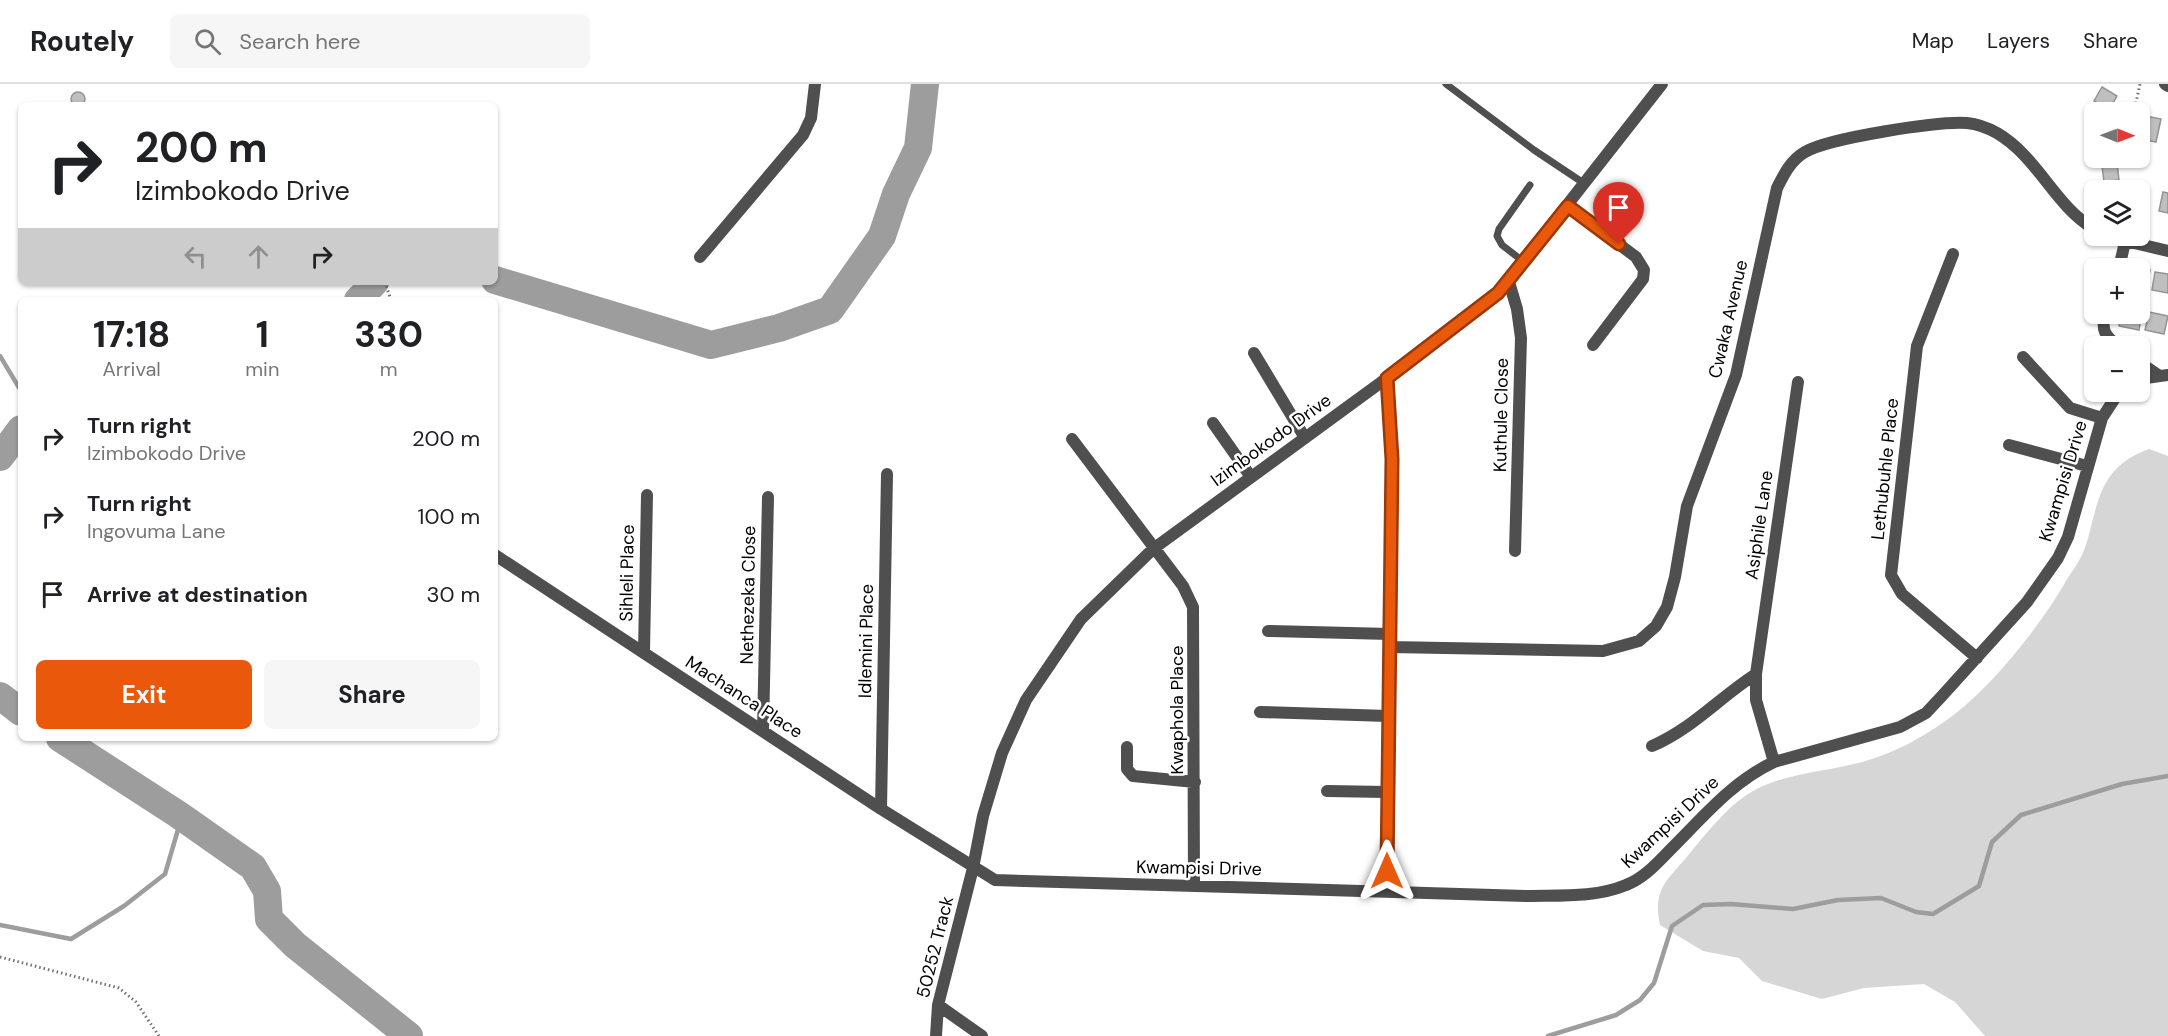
<!DOCTYPE html>
<meta charset="utf-8">
<style>
:root{--surface:#fff;--page:#f6f6f6;--text:#202124;--muted:#757577;--line:#e0e0e0;--accent:#ea580c}
body{margin:0;font-family:"DM Sans",sans-serif;background:var(--page);color:var(--text);height:100vh;display:flex;flex-direction:column;font-size:22px;white-space:nowrap}
*{box-sizing:border-box;margin:0}
p{font-size:20px;color:var(--muted)}
.icon{flex:none;width:33px;height:33px;fill:none;stroke:currentColor;stroke-width:2;stroke-linecap:round;stroke-linejoin:round}
.map{position:relative;flex:1;overflow:hidden}
.side{position:absolute;left:18px;top:213px;width:480px;height:444px;display:flex;flex-direction:column;background:var(--surface);border-radius:9px;box-shadow:0 2px 4px #0004}
.side>*{flex:none}
.banner{position:absolute;left:18px;top:18px;width:480px;height:183px;border-radius:9px;box-shadow:0 2px 4px #0004;background:#fff;color:var(--text);overflow:hidden}
.needle{width:39px;rotate:91deg}
.buttons{position:absolute;left:2084px;top:18px;display:grid;gap:12px}
.buttons a{display:grid;place-items:center;width:66px;height:66px;border-radius:9px;background:var(--surface);box-shadow:0 2px 4px #0004;font-size:30px}
.pin{position:absolute;display:grid;place-items:center;width:51px;height:51px;color:#fff;margin:-62px -26px;border-radius:50% 50% 50% 0;rotate:-45deg;box-shadow:0 0 6px #0007}
.pin .icon{rotate:45deg}
.me{position:absolute;width:66px;margin:-33px;rotate:0deg;stroke-linejoin:round;filter:drop-shadow(0 0 4px #0008)}
.turn{display:flex;align-items:center;gap:21px;height:126px;padding:0 18px;font-size:27px}
.turn .icon{width:78px;height:78px;stroke-width:2.5}
.turn b{display:block;font-size:42px;line-height:51px}
.lanes{display:flex;align-items:center;height:57px;padding:0 18px;background:#0003;justify-content:center;gap:30px;direction:ltr}
.lanes .off{opacity:.35}
.eta{display:flex;justify-content:space-evenly;align-items:center;height:102px;text-align:center}
.eta b{font-size:36px;font-weight:700;line-height:42px}
.cta{display:flex;gap:12px;margin-top:auto;padding:12px 18px}
.cta a{flex:1;height:69px;border-radius:9px;background:var(--accent);color:#fff;font-size:24px;font-weight:700;line-height:69px;text-align:center}
.cta a+a{background:var(--page);color:var(--text)}
ul{padding:0;list-style:none}
li{display:flex;align-items:center;gap:18px;height:78px;padding:0 18px}
li div{flex:1}
li b{display:block;font-size:22px}
li em{font-style:normal}
header{display:flex;align-items:center;gap:36px;box-sizing:border-box;height:84px;padding:0 30px;background:var(--surface);border-bottom:2px solid var(--line)}
header strong{font-size:28px}
nav{display:flex;gap:33px;margin-inline-start:auto;font-size:21px}
.search{width:420px;height:54px;background:var(--page);display:flex;align-items:center;gap:15px;box-sizing:border-box;padding:0 21px;border-radius:9px;color:var(--muted);font-size:22px}
.map>svg:first-child{display:block}
</style>
<header>
<strong>Routely</strong>
<div class="search"><svg class="icon" aria-label="search" viewBox="0 0 24 24"><circle cx="10" cy="10" r="6"/><path d="M15 15l6 6"/></svg>Search here</div>
<nav><a>Map</a><a>Layers</a><a>Share</a></nav>
</header>
<div class="map">
<svg width="2168" height="952" viewBox="0 0 2168 952">
<rect width="100%" height="100%" fill="#fff"/>
<path fill="#d6d6d6" d="M2149,365L2168,372V952H1985L1955,918L1924,900L1864,904L1822,915L1762,897L1739,874L1703,867L1660,841C1653,807 1665,798 1686,774C1704,752 1729,720 1753,707C1789,687 1833,688 1872,675C1897,667 1919,655 1941,640C1986,611 2039,544 2066,497C2073,486 2082,474 2086,461C2099,417 2099,383 2149,365Z"/>
<g fill="none" stroke-linecap="round" stroke-linejoin="round">
<path stroke="#9d9d9d" stroke-width="4.5" d="M0,272L21,307
M0,841L71,855L124,822L165,790L182,732
M1548,952L1616,931L1640,916L1654,899L1672,842L1703,821L1731,820L1793,825L1838,816L1881,814L1916,828L1933,830L1979,802L1992,758L2021,731L2122,700L2168,692"/>
<path stroke="#9d9d9d" stroke-width="28" d="M495,196L711,261L779,244L830,226L882,152L896,110L918,64L925,0
M358,216L375,198
M0,373L21,345
M0,612L21,628
M60,654L179,731L253,783L267,807L269,835L295,861L409,952"/>
</g>
<path fill="#bfbfbf" stroke="#939393" stroke-width="1.5" d="M2102,3L2117,12L2109,26L2094,17Z
M71 15a7 7 0 1 1 14 0a7 7 0 1 1-14 0Z
M2146,32L2161,35L2156,58L2141,55Z
M2117,79L2119,96L2104,98L2102,82Z
M2163,108L2168,109V129L2159,127Z
M2130,183L2150,186L2147,203L2139,202V184Z
M2155,188L2168,190V209L2152,206Z
M2139,227H2142L2139,246L2119,242L2121,230H2139Z
M2149,228L2168,232L2164,250L2145,246Z"/>
<g fill="none" stroke-linecap="round" stroke-linejoin="round">
<path stroke="#717171" stroke-width="3" stroke-dasharray="1.5 3" stroke-linecap="butt" d="M2134,28L2140,0
M385,198L391,216
M0,873L119,904L136,918L159,952"/>
<path stroke="#4f4f4f" stroke-width="7" d="M1446,0L1534,66L1585,100
M1524,178L1502,161L1497,152L1499,145L1530,101"/>
<path stroke="#4f4f4f" stroke-width="12" d="M2165,0L2168,2
M1568,122L1636,173L1644,186L1643,195L1593,261
M2105,152L2168,167
M1953,170L1917,262L1891,491L1902,510L1977,574
M700,173L803,51L811,34L815,0
M2119,184L2125,158
M1509,198L1517,225L1521,254L1515,467
M2105,230C2101,246 2105,252 2118,262
M1254,269L1305,354
M2023,273L2070,324L2102,334
M2139,278L2158,291
M1387,294L1392,375L1387,807
M2139,295L2168,291
M1213,339L1251,393
M1072,355L1183,502L1193,523L1194,801
M2009,361L2087,382
M495,471L881,725L995,796L1526,812C1558,811 1595,814 1626,801C1645,794 1659,777 1673,763C1704,732 1733,697 1774,678L1900,643L1926,629L1941,613L2027,518L2058,474L2068,453L2102,334L2119,308
M1268,547L1390,550
M1390,563L1603,567L1639,557L1656,542L1667,523L1675,493L1687,422L1736,291L1777,104C1784,90 1791,76 1805,68C1829,54 1938,37 1967,39C1977,40 1988,44 1997,49C2038,73 2054,121 2094,145
M644,568L647,411
M1260,628L1388,632
M763,646L768,413
M1652,662C1692,645 1720,613 1756,590
M1127,663V685L1133,692L1195,698
M1774,678L1756,616V590L1798,298
M1327,707L1386,708
M881,725L887,390
M938,921L982,952
M936,952L938,921L973,784L983,732L1002,669L1026,616L1081,535L1153,465L1387,294L1498,209L1662,0"/>
</g>
<g fill="none" stroke-linecap="round" stroke-linejoin="round">
<defs>
<path id="route" d="M1387,787L1392,375L1387,294L1498,209L1568,122L1619,160"/>
</defs>
<use href="#route" stroke="#983908" stroke-width="15"/>
<use href="#route" stroke="#ea580c" stroke-width="10"/>
</g>
<g text-anchor="middle" stroke-width="5" stroke-linejoin="round" paint-order="stroke">
<g font-size="18" fill="#000" stroke="#fff">
<text transform="translate(1728 235) rotate(-77)" y="6">Cwaka Avenue</text>
<text transform="translate(1501 331) rotate(-89)" y="6">Kuthule Close</text>
<text transform="translate(1271 356) rotate(-36)" y="6">Izimbokodo Drive</text>
<text transform="translate(1885 385) rotate(-84)" y="6">Lethubuhle Place</text>
<text transform="translate(2063 397) rotate(-73)" y="6">Kwampisi Drive</text>
<text transform="translate(1759 441) rotate(-82)" y="6">Asiphile Lane</text>
<text transform="translate(627 489) rotate(-89)" y="6">Sihleli Place</text>
<text transform="translate(748 511) rotate(-89)" y="6">Nethezeka Close</text>
<text transform="translate(866 557) rotate(-89)" y="6">Idlemini Place</text>
<text transform="translate(744 613) rotate(33)" y="6">Machanca Place</text>
<text transform="translate(1177 626) rotate(-90)" y="6">Kwaphola Place</text>
<text transform="translate(1670 738) rotate(-43)" y="6">Kwampisi Drive</text>
<text transform="translate(1199 784) rotate(1)" y="6">Kwampisi Drive</text>
<text transform="translate(935 863) rotate(-76)" y="6">50252 Track</text>
</g>
</g>
</svg>
<div class="buttons">
<a><svg class="needle" viewBox="-14 -14 28 28"><path d="M0-13l5 13h-10z" fill="#e53935"/><path d="M0 13l5-13h-10z" fill="#757577"/></svg></a>
<a><svg class="icon" aria-label="layers" viewBox="0 0 24 24"><path d="M12 4l9 5-9 5-9-5zM3 14l9 5 9-5"/></svg></a>
<a>+</a>
<a>−</a>
</div>
<div class="pin" style="left:1619px;top:160px;background:#d93025"><svg class="icon" aria-label="arrive" viewBox="0 0 24 24"><path d="M6 21V4h12l-3 4 3 4H6"/></svg></div>
<svg class="me" style="left:1387px;top:787px" viewBox="-20 -20 40 40"><path d="M0-17L14 15 0 8-14 15z" fill="#ea580c" stroke="#fff" stroke-width="4"/></svg>
<div class="banner">
<div class="turn"><svg class="icon" aria-label="right" viewBox="0 0 24 24"><path d="M7 20v-9h11M14 6l5 5-5 5"/></svg><div><b>200 m</b>Izimbokodo Drive</div></div>
<div class="lanes"><svg class="icon off" aria-label="left" viewBox="0 0 24 24"><path d="M17 20v-9H6M10 6l-5 5 5 5"/></svg><svg class="icon off" aria-label="ahead" viewBox="0 0 24 24"><path d="M12 20V5M6 11l6-6 6 6"/></svg><svg class="icon" aria-label="right" viewBox="0 0 24 24"><path d="M7 20v-9h11M14 6l5 5-5 5"/></svg></div>
</div>
<section class="side">
<div class="eta">
<div><b>17:18</b><p>Arrival</p></div>
<div><b>1</b><p>min</p></div>
<div><b>330</b><p>m</p></div>
</div>
<ul>
<li><svg class="icon" aria-label="right" viewBox="0 0 24 24"><path d="M7 20v-9h11M14 6l5 5-5 5"/></svg><div><b>Turn right</b><p>Izimbokodo Drive</p></div><em>200 m</em></li>
<li><svg class="icon" aria-label="right" viewBox="0 0 24 24"><path d="M7 20v-9h11M14 6l5 5-5 5"/></svg><div><b>Turn right</b><p>Ingovuma Lane</p></div><em>100 m</em></li>
<li><svg class="icon" aria-label="arrive" viewBox="0 0 24 24"><path d="M6 21V4h12l-3 4 3 4H6"/></svg><div><b>Arrive at destination</b></div><em>30 m</em></li>
</ul>
<div class="cta"><a>Exit</a><a>Share</a></div>
</section>
</div>
